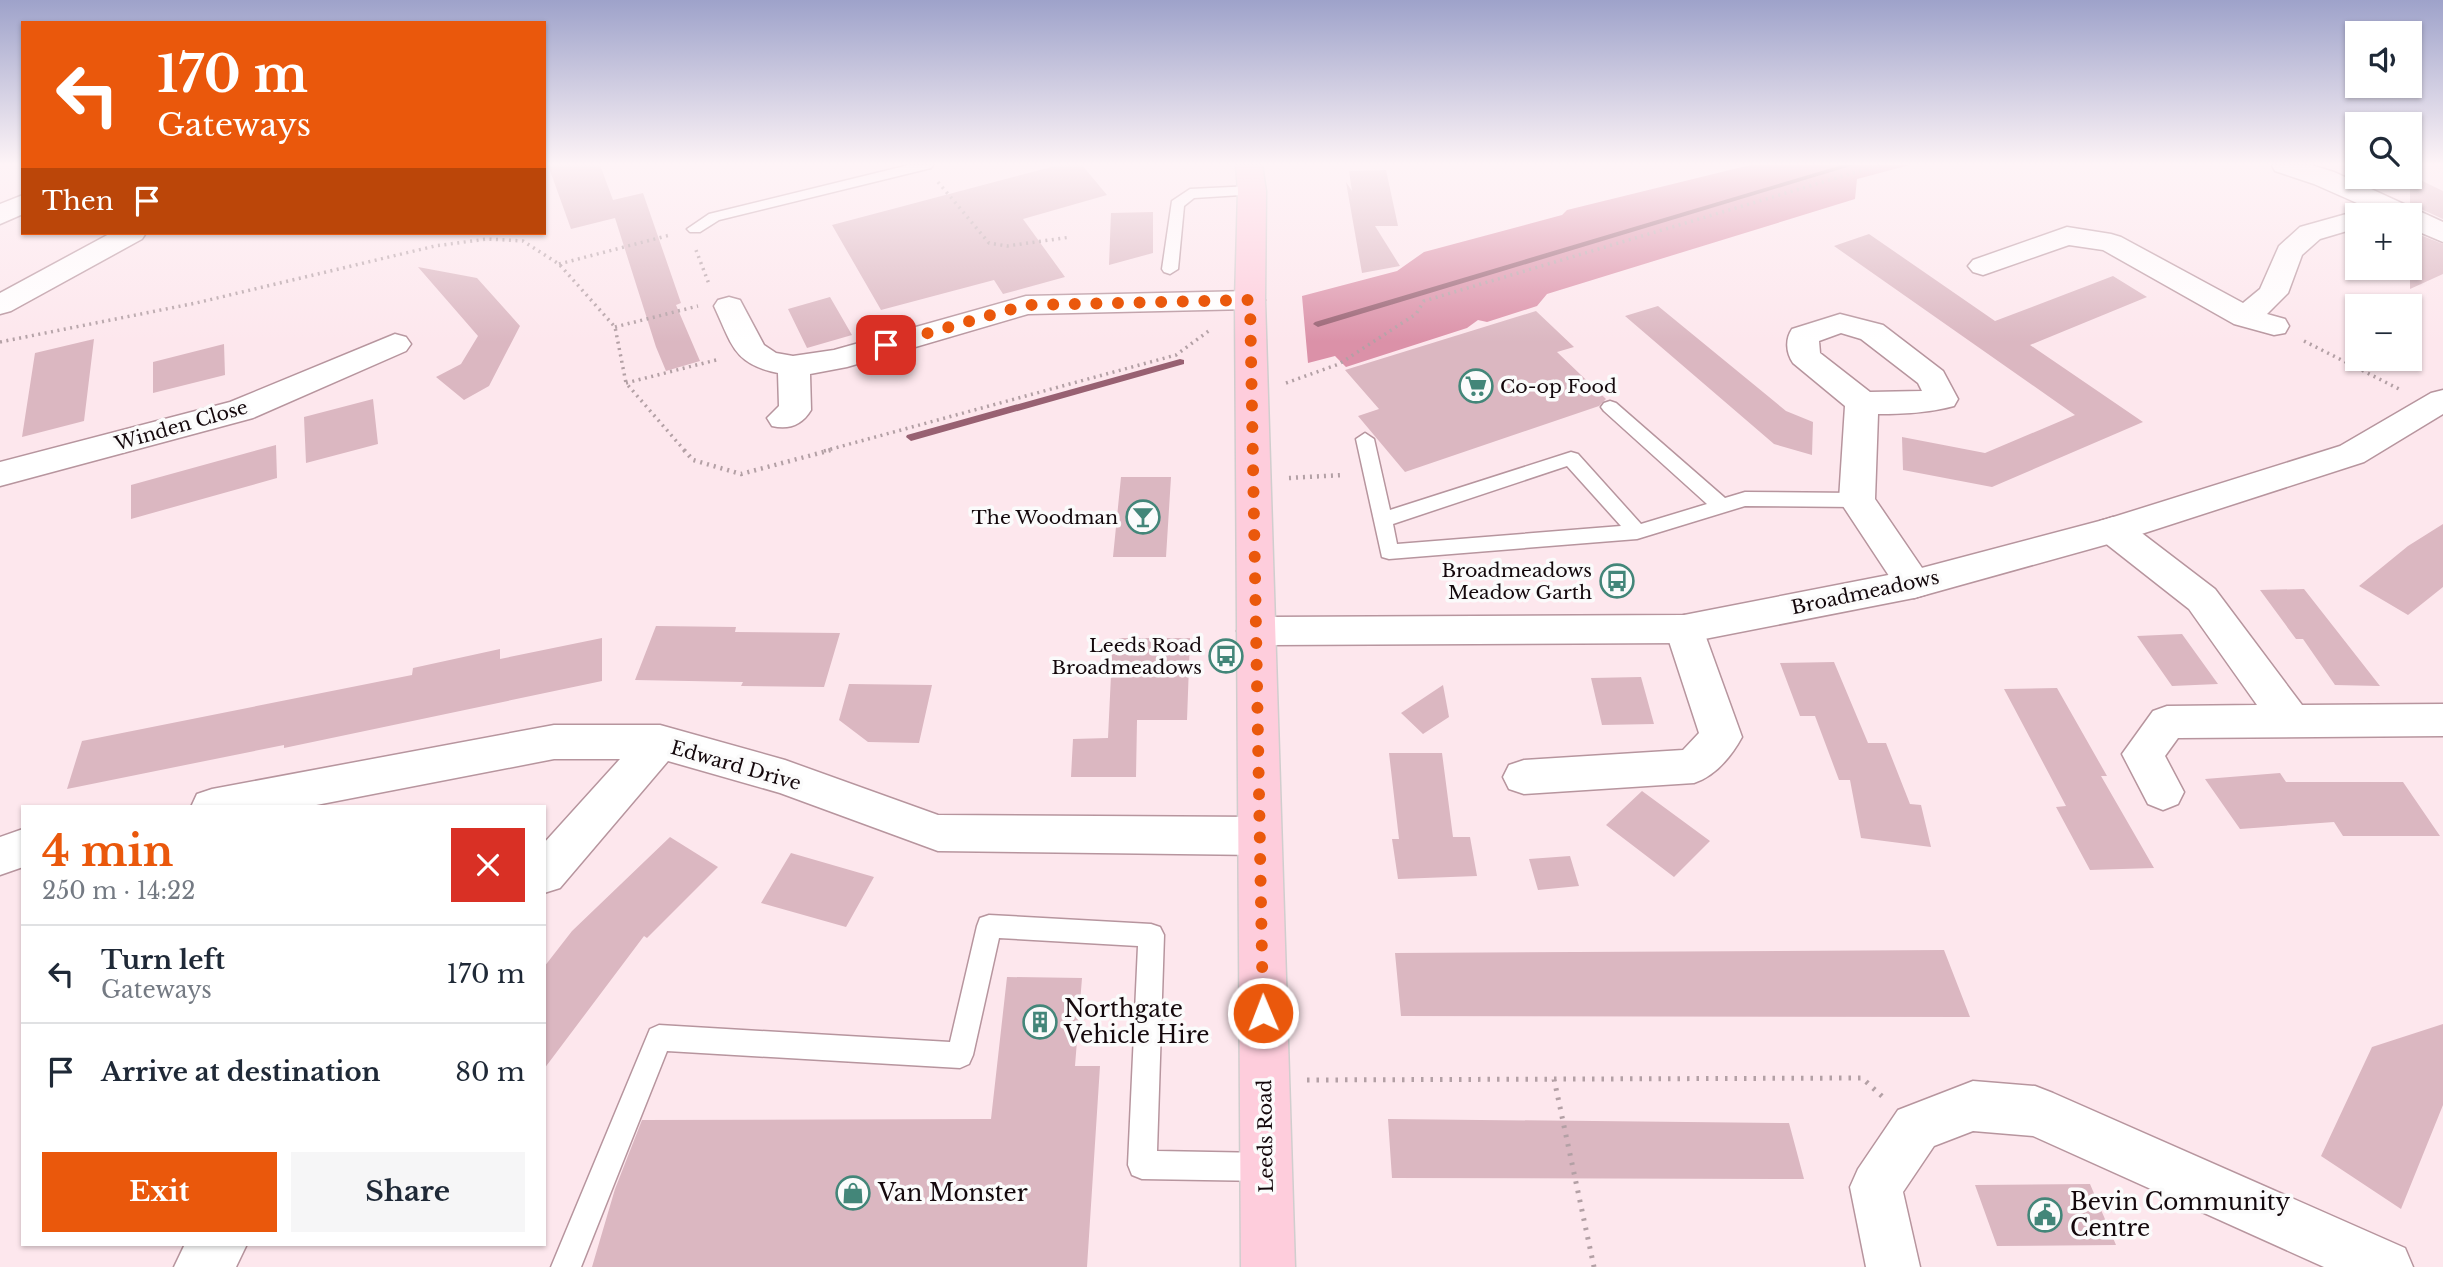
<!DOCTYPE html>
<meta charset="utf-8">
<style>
:root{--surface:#fff;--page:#f6f6f7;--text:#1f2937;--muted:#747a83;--line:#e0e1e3;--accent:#ea580c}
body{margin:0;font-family:"Libre Baskerville",serif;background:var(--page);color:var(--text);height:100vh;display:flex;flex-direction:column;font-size:26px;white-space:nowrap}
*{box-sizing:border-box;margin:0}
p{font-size:23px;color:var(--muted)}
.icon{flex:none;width:38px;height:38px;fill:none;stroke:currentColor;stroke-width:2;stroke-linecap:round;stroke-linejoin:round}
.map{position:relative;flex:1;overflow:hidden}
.panel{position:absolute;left:21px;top:805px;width:525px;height:441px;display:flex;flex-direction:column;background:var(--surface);border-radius:0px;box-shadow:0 2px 5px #0004}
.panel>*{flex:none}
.top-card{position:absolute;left:21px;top:21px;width:525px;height:214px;border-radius:0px;box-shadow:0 2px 5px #0004;background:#ea580c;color:#fff;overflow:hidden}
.buttons{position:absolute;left:2345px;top:21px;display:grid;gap:14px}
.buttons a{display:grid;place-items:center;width:77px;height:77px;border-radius:0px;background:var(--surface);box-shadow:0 2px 5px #0004;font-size:35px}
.pin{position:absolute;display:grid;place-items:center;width:60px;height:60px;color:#fff;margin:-30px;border-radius:14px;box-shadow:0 4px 10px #0006}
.me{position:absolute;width:77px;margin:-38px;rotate:359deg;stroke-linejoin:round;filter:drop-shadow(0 0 5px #0008)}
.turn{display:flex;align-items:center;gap:24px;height:147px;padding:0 21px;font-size:32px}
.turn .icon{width:91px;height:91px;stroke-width:2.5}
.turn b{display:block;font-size:49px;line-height:60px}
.then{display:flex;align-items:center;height:66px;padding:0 21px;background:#0003;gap:14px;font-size:26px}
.round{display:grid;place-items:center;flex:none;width:74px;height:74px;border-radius:0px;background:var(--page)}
.summary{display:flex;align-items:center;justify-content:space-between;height:119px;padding:0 21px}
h1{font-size:42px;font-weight:700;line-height:52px;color:var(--accent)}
.action{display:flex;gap:14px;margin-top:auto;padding:14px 21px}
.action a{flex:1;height:80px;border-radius:0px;background:var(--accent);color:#fff;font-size:28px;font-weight:700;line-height:80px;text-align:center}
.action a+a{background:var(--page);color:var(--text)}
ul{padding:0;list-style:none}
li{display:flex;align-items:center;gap:21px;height:98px;padding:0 21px;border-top:2px solid var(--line)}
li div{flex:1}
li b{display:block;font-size:26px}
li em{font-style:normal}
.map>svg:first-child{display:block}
</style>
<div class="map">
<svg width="2443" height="1267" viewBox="0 0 2443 1267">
<rect width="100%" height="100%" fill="#fde7ed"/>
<path fill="#db91a8" d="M1750,165H1910L1857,179L1855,199L1547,294L1537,306L1487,322L1478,320L1467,328L1346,367L1335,356L1308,363L1302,296L1397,271L1424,252L1562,215L1567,210Z"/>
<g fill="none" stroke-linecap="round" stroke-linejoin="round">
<path fill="#986172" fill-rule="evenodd" d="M1842,165H1854L1321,326L1318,327L1313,324L1315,322Z
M1180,359L1184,360V364L911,441L906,437L907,435Z"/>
</g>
<path fill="#dbb7c1" d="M548,165H600L613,200L643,193L681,303L676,305L700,361L666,371L656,347L615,218L571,229Z
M1059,165H1082L1107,195L1023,219L1065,277L1003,294L994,280L881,310L832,225Z
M1386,170L1398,226H1375L1400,266L1362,273L1346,182L1352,191L1349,171Z
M2410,175L2443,191V219L2410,204Z
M1153,212V253L1109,265L1111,213Z
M2410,231L2443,244V274L2410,289Z
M1869,234L1995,321L2113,276L2147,297L2030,345L2143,422L1992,487L1903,470L1902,437L1985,453L2075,415L1834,246Z
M418,267L477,278L520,326L489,386L464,400L436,377L461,364L478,336Z
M830,297L852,335L807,348L788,309Z
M1658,306L1786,411L1813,422L1812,455L1774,444L1625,316Z
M1536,311L1574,347L1557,352L1606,399L1599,406L1405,472L1358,416L1379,409L1345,370Z
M94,339L84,421L22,437L35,353Z
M224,344L225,375L153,393V362Z
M373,399L378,444L306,463L304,417Z
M276,445L277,478L131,519V485Z
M1121,477H1171L1166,557H1113Z
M2443,524V587L2408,615L2359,586L2408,546Z
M2304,589L2333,626L2380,686L2335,685L2303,639H2296L2260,590Z
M656,626L736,627L735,632L840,633L824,687L741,686L743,682L635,680Z
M2182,634L2218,684L2172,686L2137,636Z
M602,638V681L284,748V745L67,789L82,741L412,675L413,668L500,649V659Z
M1119,638H1190L1187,720H1137L1136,777H1071L1073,739L1108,738L1112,654H1117Z
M1834,662L1868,743H1886L1910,804L1921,805L1931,847L1861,838L1850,780H1839L1815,716H1800L1780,663Z
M1641,677L1654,724L1602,725L1591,678Z
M849,684L932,685L919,743L868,742L839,720Z
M1443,685L1449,717L1423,734L1401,713Z
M2057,688L2107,776H2101L2154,868L2090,870L2056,807L2066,806L2004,689Z
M1389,753H1442L1453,837H1470L1477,876L1398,879L1392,839H1399Z
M2280,773L2286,782H2403L2440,836H2343L2334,822L2240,829L2205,779Z
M1642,791L1710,841L1674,877L1606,825Z
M670,837L718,867L647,938L644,936L544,1069V967L572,931Z
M791,853L874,877L846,927L761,903Z
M1570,856L1579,886L1538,890L1529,859Z
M1944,950L1970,1017L1401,1016L1395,953Z
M1007,977L1082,978L1075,1066H1100L1087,1267H592L615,1189L642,1120L991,1119Z
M2443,1024V1105L2401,1209L2321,1156L2372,1047Z
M1388,1119L1789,1123L1804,1179L1392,1178Z
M2090,1184L2116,1245L1997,1246L1975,1185Z"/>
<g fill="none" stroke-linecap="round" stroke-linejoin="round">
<defs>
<path id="service" d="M909,165H933L931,168L719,220L700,232H690L687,229L709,214Z
M1252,186L1260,191L1257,194L1194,198L1184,206L1178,269L1170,274L1164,272L1162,269L1172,201L1190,189Z
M1610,401L1616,403L1725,498L1745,492L1857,493L1864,495L1867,500L1864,505L1857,507L1745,506L1637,539L1389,559L1382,557L1356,439L1365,433L1374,439L1390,510L1571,452L1578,454L1641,524L1707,504L1604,411L1601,407L1604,403ZM1567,466L1621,526L1397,544L1393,524Z
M989,915L1151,924L1160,927L1164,935L1157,1151L1266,1153L1276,1157L1280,1167L1276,1177L1266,1181L1142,1179L1132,1175L1128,1165L1138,946L999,938L973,1055L969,1064L960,1068L667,1051L581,1267H551L650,1029L659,1025L950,1042L977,926L980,918Z"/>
<path id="minor" d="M2272,165H2311L2334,172L2443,222V242L2410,228V215H2384L2314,184L2275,171Z
M23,195V214L0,224V204Z
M2357,211L2369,215H2357V228L2320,239L2302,255L2288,293L2267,314L2285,319L2289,326L2285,333L2274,335L2234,324L2103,250L2069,245L1983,275L1973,272L1968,266L1973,260L2067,227L2111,234L2121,237L2243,303L2260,289L2279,246L2300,227Z
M1250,291L1261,294L1265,300L1261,306L1250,309L1028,314L847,367L810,374L811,410C802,425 789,430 772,426L767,418L779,406L778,373C733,364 732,344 714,306L718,300L729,297L740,300L764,345L776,353L793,356L834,350L1026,296Z
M1840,314L1883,325L1943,371L1958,399L1954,406C1928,413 1904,414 1878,414L1875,499L1933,584L1927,594L1914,598L1901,594L1839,500L1845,406L1793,363C1786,353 1785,339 1792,329ZM1841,333L1861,339L1918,383L1922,391L1870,392L1820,353L1819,341Z
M395,334L406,337L411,344L406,351L253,418L0,486V462L230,402Z
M2113,517L2126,521L2215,589L2302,705L2443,704V736L2178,738L2165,756L2184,792L2178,804L2163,810L2148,804L2122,754L2153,711L2167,706L2257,705L2189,609L2100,539L2095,530L2100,521Z
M1684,615L1698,619L1703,629L1742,737C1731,757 1715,776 1694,783L1524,794L1509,789L1503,777L1509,765L1524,760L1683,750L1699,733L1665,629L1670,619Z
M554,725H660L785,760L938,815L1259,817L1274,823L1281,836L1274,849L1259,855L938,851L780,793L668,761L560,888L544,893V843L620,759H554L306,807H191L197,794L212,789Z
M23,829V867L0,875V837Z
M1973,1081L2035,1086L2053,1093L2405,1248L2413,1267H2324L2033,1136L1973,1131L1934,1146L1903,1192L1920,1267H1866L1850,1187L1858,1169L1898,1110Z
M185,1244H247L236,1267H174Z"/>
<path id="tertiary" d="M111,233H146L142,239L11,311L0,314V293Z
M2443,390V414L2364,462L2126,539L1914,598L1684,643L1256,645L1242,641L1237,631L1242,621L1256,617L1684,615L1914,570L2107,519L2340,446L2431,393Z"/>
<path id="primary" d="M1236,165H1262L1266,191L1265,300L1295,1267H1241L1235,300L1238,191Z"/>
</defs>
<use href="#service" stroke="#b7959e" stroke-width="3"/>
<use href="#minor" stroke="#b7959e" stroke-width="3"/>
<use href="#tertiary" stroke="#b7959e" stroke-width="3"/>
<use href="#primary" stroke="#d0cece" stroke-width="3"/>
<path stroke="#b3a0a5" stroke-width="3.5" stroke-dasharray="2 4.5" stroke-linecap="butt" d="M938,182L989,243L1007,246L1071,237
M696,250L709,284
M559,264L670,235
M615,327L698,306
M2304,341L2399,389
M0,342L196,303L435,246L487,239L523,241L559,264L615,327L626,383L685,451
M626,383L720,359
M1286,383L1339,364L1416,314L1424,301L1880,165
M824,451L1176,355L1210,330"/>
<path stroke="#b3a0a5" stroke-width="4.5" stroke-dasharray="2 5" stroke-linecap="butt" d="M684,450L693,460L741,474L831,450
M1289,478L1343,475"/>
<path stroke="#b3a0a5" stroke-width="5" stroke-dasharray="2.5 7" stroke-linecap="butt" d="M1554,1079L1594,1267
M1307,1080L1862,1078L1885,1099"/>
<use href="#service" fill="#fff" fill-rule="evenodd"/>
<use href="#minor" fill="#fff" fill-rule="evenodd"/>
<use href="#tertiary" fill="#fff" fill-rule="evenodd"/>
<use href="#primary" fill="#fecddc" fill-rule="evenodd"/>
</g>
<linearGradient id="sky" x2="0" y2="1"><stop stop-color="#9ea2ca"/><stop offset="0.48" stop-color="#fef4f7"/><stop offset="1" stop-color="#fef4f7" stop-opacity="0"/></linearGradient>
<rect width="2443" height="342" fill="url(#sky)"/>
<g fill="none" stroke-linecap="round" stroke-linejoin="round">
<path stroke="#ea580c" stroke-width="12" stroke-dasharray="0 21.6" d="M886,345L1026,305L1250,300L1263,1013"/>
</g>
<defs>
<symbol id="supermarket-ring" viewBox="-11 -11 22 22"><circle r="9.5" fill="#fbfbfb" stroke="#438679" stroke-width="1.5"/><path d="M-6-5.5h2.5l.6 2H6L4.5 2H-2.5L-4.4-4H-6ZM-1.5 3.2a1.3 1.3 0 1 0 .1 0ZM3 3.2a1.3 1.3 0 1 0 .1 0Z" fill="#438679"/></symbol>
<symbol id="bar-ring" viewBox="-11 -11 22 22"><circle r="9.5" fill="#fbfbfb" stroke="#438679" stroke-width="1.5"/><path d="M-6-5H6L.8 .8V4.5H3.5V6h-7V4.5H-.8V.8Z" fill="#438679"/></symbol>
<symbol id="bus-ring" viewBox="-11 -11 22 22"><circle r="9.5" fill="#fbfbfb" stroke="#438679" stroke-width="1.5"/><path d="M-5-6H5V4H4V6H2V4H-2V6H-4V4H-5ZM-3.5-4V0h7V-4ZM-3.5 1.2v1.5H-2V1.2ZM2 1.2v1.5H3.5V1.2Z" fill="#438679"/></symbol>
<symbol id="building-ring" viewBox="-11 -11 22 22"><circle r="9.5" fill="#fbfbfb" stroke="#438679" stroke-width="1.5"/><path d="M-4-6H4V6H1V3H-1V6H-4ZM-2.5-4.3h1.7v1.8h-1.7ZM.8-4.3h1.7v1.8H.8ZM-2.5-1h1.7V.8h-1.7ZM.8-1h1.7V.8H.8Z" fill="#438679"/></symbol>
<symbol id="shop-ring" viewBox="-11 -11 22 22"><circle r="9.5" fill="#fbfbfb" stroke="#438679" stroke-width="1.5"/><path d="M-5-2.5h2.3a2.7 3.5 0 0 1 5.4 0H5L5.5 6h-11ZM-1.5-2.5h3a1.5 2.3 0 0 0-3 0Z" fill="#438679"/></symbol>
<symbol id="civic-ring" viewBox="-11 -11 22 22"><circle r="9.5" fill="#fbfbfb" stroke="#438679" stroke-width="1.5"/><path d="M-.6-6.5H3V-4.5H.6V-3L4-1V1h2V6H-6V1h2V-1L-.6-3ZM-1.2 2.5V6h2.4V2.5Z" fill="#438679"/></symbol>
</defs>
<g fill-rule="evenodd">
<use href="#supermarket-ring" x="1457" y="367" width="38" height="38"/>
<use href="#bar-ring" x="1124" y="498" width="38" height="38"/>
<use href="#bus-ring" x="1598" y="562" width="38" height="38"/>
<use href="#bus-ring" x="1207" y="637" width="38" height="38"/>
<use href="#building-ring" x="1021" y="1003" width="38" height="38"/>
<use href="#shop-ring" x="834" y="1174" width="38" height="38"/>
<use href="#civic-ring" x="2026" y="1196" width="38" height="38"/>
</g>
<g text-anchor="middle" stroke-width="7" stroke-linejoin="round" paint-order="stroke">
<g font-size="19" fill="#14080c" stroke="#fbfbfb" text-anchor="end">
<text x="1500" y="393" text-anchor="start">Co-op Food</text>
<text x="1118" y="524">The Woodman</text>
<text x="1592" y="577">Broadmeadows<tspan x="1592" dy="22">Meadow Garth</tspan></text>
<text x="1202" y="652">Leeds Road<tspan x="1202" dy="22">Broadmeadows</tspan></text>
</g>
<g font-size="19" fill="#14080c" stroke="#fbfbfb">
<text transform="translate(181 425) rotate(-16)" y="7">Winden Close</text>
<text transform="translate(1865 592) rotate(-12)" y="7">Broadmeadows</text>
<text transform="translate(736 765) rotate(16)" y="7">Edward Drive</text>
<text transform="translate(1265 1136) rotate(-91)" y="7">Leeds Road</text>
</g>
<g font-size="23" fill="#14080c" stroke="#fbfbfb" text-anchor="start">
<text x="1064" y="1017">Northgate<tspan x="1064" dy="26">Vehicle Hire</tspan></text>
<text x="878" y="1201">Van Monster</text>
<text x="2070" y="1210">Bevin Community<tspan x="2070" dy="26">Centre</tspan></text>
</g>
</g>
</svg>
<div class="buttons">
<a><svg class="icon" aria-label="sound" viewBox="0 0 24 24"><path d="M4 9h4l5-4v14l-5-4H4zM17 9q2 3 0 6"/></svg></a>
<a><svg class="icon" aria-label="search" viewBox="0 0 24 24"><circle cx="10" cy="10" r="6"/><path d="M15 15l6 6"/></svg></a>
<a>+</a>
<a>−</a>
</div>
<div class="pin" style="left:886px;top:345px;background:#d93025"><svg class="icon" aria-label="arrive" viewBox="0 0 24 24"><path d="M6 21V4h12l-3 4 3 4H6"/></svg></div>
<svg class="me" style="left:1263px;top:1013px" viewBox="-20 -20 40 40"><circle r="17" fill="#ea580c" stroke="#fff" stroke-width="3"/><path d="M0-11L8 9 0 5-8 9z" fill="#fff"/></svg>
<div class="top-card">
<div class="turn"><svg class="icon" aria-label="left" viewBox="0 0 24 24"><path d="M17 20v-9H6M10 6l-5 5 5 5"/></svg><div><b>170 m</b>Gateways</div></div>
<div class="then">Then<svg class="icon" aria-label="arrive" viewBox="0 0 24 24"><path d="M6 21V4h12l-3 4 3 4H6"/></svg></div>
</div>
<section class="panel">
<div class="summary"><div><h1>4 min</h1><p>250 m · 14:22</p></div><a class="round" style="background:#d93025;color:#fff"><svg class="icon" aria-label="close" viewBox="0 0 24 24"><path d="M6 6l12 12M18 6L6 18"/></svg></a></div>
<ul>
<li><svg class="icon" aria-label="left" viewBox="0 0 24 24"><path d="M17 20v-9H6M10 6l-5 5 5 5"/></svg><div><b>Turn left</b><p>Gateways</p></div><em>170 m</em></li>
<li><svg class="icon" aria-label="arrive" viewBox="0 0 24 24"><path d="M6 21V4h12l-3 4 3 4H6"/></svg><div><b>Arrive at destination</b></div><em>80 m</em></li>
</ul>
<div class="action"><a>Exit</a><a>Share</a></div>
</section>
</div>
